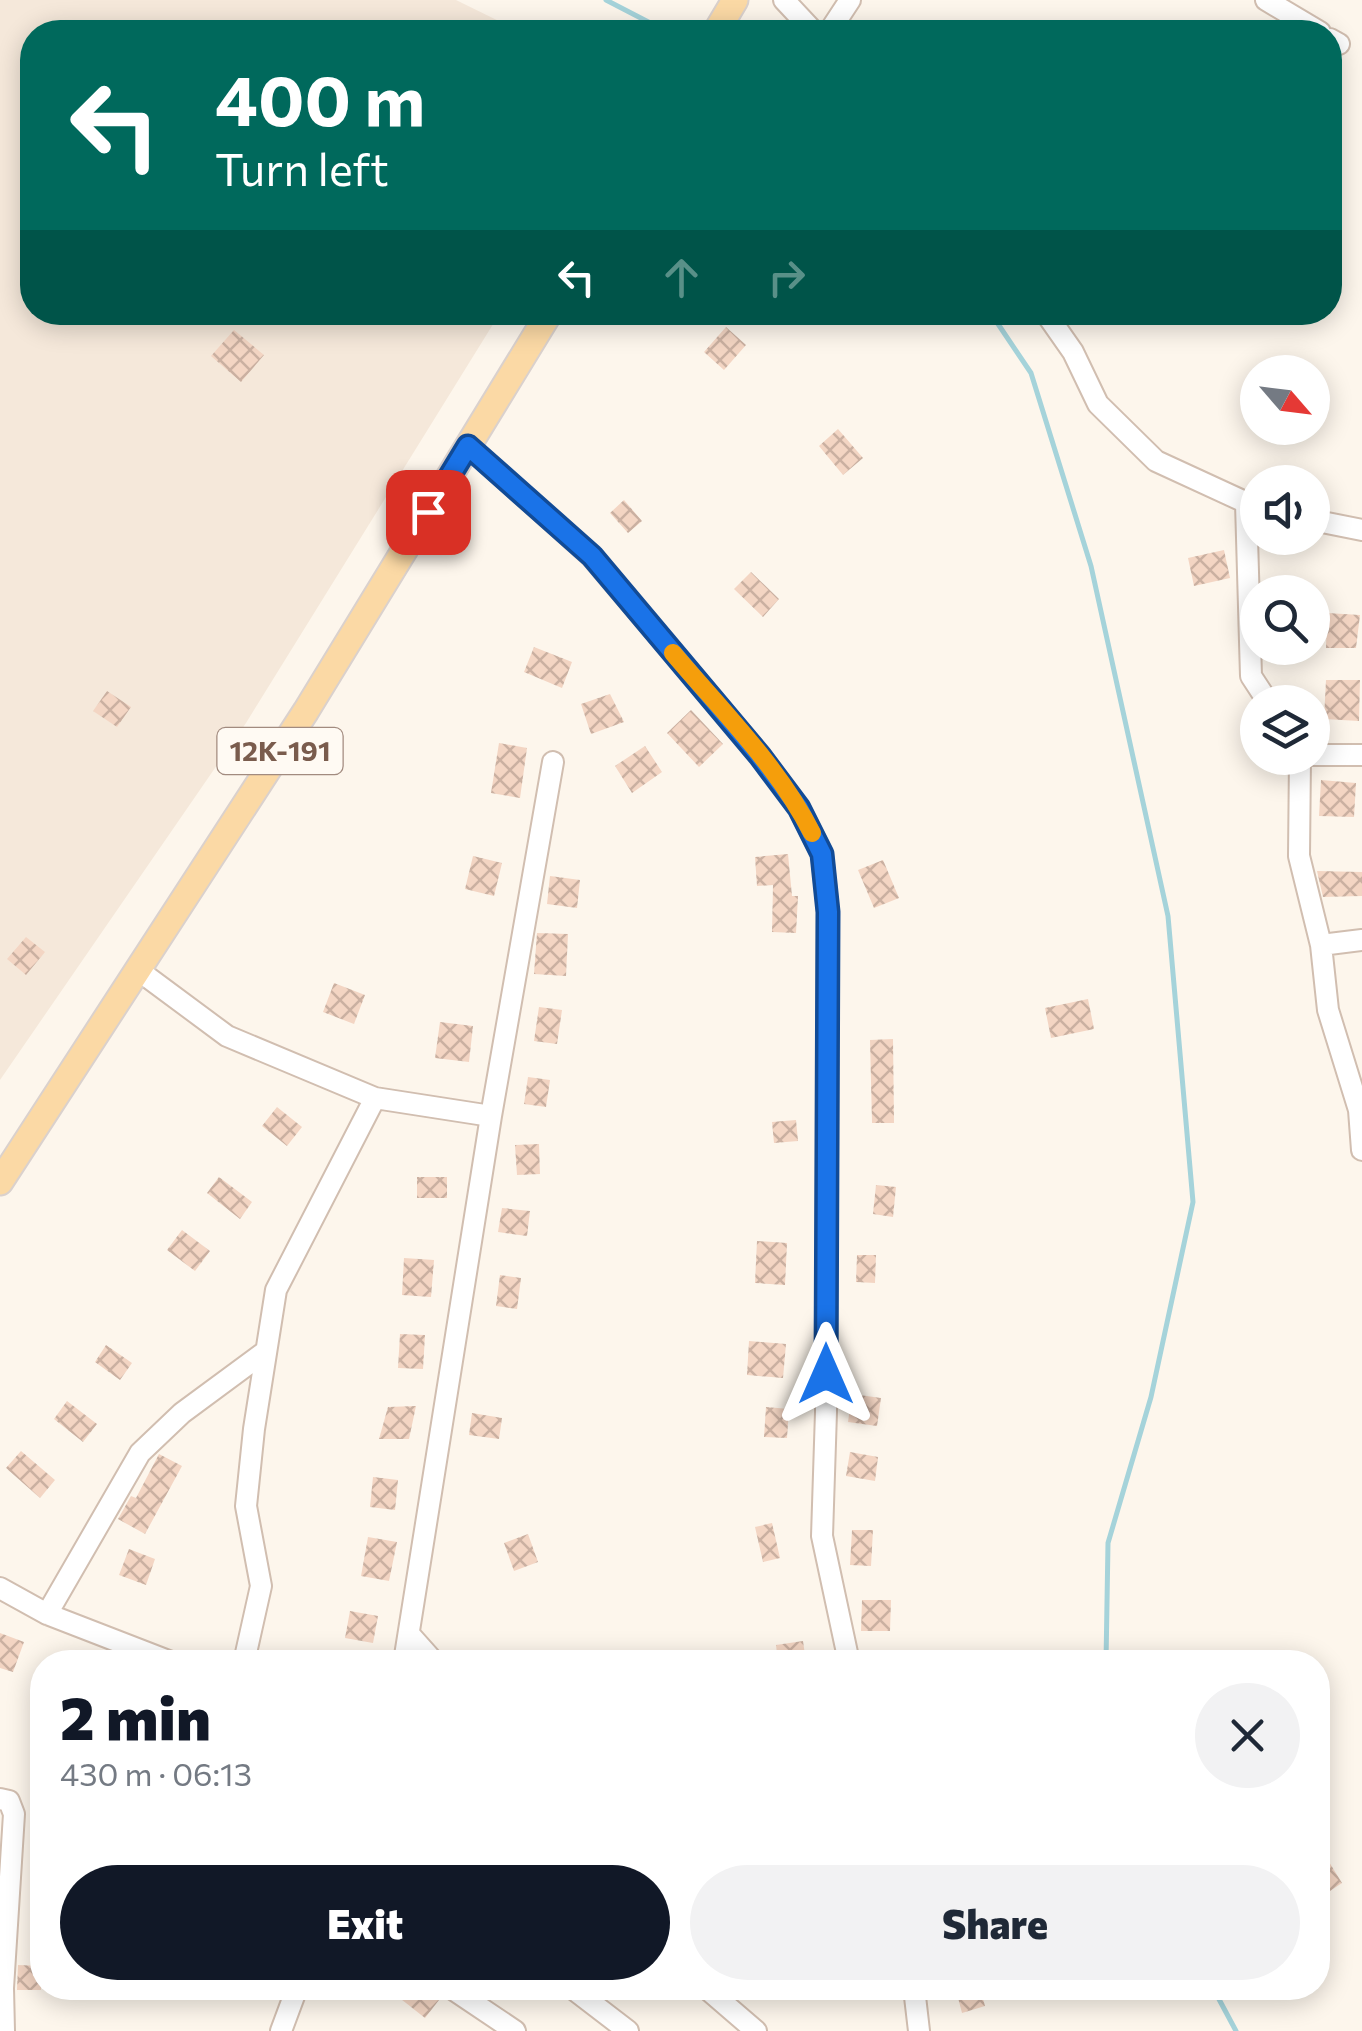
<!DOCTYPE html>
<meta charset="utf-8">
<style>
:root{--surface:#fff;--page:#f2f2f3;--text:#1f2937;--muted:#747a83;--accent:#111827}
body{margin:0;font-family:Commissioner,sans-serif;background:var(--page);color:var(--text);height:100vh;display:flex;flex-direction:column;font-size:38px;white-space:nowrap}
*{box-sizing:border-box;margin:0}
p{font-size:32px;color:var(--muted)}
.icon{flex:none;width:55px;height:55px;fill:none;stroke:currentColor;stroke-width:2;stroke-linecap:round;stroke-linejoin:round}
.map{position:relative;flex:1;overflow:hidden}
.sheet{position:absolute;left:30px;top:1650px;width:1300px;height:350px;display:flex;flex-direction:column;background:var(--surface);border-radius:40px;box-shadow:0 5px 25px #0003}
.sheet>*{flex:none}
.top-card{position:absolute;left:20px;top:20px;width:1322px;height:305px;border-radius:40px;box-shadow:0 5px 25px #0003;background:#00695c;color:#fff;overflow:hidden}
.needle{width:65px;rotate:118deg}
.buttons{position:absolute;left:1240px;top:355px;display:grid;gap:20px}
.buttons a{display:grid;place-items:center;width:90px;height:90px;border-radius:50%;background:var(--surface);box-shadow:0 5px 25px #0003;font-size:50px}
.pin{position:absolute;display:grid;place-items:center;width:85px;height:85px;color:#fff;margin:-42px;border-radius:20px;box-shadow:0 5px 15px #0006}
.me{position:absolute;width:110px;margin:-55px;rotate:0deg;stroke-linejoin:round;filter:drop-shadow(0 0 8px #0008)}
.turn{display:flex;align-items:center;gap:35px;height:210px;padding:0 30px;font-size:45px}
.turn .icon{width:130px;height:130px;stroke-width:2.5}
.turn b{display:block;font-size:70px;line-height:85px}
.lanes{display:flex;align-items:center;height:95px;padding:0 30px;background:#0003;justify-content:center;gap:50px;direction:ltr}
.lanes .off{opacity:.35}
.round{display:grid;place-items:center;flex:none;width:105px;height:105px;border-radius:52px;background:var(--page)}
.summary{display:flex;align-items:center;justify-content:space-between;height:170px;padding:0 30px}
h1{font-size:60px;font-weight:800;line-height:75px;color:var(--accent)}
.cta{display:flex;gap:20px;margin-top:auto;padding:20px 30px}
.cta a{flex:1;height:115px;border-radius:60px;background:var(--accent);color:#fff;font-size:40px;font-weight:800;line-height:115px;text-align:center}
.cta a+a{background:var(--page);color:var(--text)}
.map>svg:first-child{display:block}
</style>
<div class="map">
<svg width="1362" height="2031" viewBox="0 0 1362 2031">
<defs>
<pattern id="building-cross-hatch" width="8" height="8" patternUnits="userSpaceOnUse" patternTransform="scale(2.5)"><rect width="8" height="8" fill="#f3d5c3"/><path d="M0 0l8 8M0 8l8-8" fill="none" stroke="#cab0a1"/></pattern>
</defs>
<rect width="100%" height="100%" fill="#fdf6ec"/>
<path fill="#f5e8da" d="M0,0H456L521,32H32V312L500,313L246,723L0,1080Z"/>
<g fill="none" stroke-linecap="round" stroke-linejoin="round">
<path stroke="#a5d3da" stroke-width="5" d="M606,0L660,28
M990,312L1031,373L1091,566L1168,916L1193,1202L1151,1397L1108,1543L1106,1662
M1213,1988L1236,2031"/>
</g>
<path fill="url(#building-cross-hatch)" d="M726,327L746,345L724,370L704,352Z
M234,330L264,355L241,382L211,356Z
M838,429L863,458L843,475L819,446Z
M624,500L642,521L628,533L610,513Z
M1224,550L1230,578L1194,586L1188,558Z
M751,572L779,599L763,617L734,589Z
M1327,613L1360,615L1356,648H1326Z
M534,647L572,662L562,688L524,672Z
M1326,680H1360L1359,721L1324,719Z
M107,691L131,707L117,727L93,711Z
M610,694L624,722L591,734L581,704Z
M691,710L723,744L699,767L667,733Z
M499,743L527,748L520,798L491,793Z
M645,746L662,772L632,793L615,766Z
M1321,780L1356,783L1354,817L1319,816Z
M788,854L792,896H798L796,933L772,932L773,885L757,886L755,857Z
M473,856L502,863L494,896L465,889Z
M883,860L899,898L874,908L858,870Z
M1317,871L1362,872V896L1323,897Z
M550,876L580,880L577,908L547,904Z
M537,933L568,934L566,976L534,974Z
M26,937L45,952L26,975L7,959Z
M334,983L365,995L354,1024L323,1012Z
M1088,999L1094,1029L1051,1038L1045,1008Z
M539,1007L562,1010L557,1044L534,1041Z
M440,1022L473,1026L469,1062L435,1058Z
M893,1039L894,1123H872L870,1040Z
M528,1077L550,1080L546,1107L524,1104Z
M277,1107L302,1127L287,1146L262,1126Z
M796,1120L798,1141L774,1143L772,1122Z
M539,1144L540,1174L517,1175L515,1145Z
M219,1177L252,1202L240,1219L207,1193Z
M417,1177H447V1198H417Z
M876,1185L896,1187L893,1217L873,1214Z
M502,1208L530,1211L527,1236L498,1232Z
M182,1230L210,1251L195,1271L167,1250Z
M757,1241L787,1243L785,1285L755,1283Z
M857,1255H876L875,1283L856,1282Z
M404,1258L434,1260L431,1297L402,1295Z
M500,1275L521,1278L517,1309L496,1306Z
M400,1334L425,1335L423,1369L398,1368Z
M749,1341L786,1344L783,1378L747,1375Z
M106,1345L132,1363L120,1380L95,1362Z
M852,1394L881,1398L877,1426L848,1422Z
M67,1401L97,1424L83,1442L54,1419Z
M416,1406L409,1439H379L388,1407Z
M766,1407L789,1409L787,1438L764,1437Z
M472,1413L502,1418L499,1439L469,1435Z
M21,1451L55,1480L40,1498L6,1468Z
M850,1452L878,1457L875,1481L846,1476Z
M159,1454L182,1466L145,1534L118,1519L131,1496L136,1498Z
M373,1477L398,1480L395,1510L370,1507Z
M772,1523L780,1558L763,1562L755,1527Z
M852,1530H873L871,1566L850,1565Z
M528,1534L538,1562L514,1571L504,1543Z
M368,1537L397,1542L389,1581L361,1576Z
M129,1549L155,1559L146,1585L119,1575Z
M862,1600H891L890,1631H861Z
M350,1611L378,1616L373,1643L345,1638Z
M0,1633L24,1642L13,1672L0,1668Z
M803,1641L806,1662H778L776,1645Z
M1318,1844L1342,1883L1318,1899Z
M18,1965L41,1966V1990H17Z
M387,1988H424L439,2000L425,2018Z
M966,1988H980L985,2006L962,2013L956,1990Z"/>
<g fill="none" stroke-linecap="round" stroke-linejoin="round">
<defs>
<path id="minor" d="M784,0L814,32
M1266,0L1320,32
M829,32L850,0
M1330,39L1339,44
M1045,312L1073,352L1098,404L1156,461L1258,508
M468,446L591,556L760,755L799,808L822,854L828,912L826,1412L822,1536L849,1662
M1246,503L1251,676L1268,702
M1312,520L1362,530
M1312,755H1362
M1300,758L1299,856L1321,945L1328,1010L1359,1110L1362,1150
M1321,945L1362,940
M138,970L227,1036L375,1098L491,1116
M0,1588L47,1614L171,1662
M47,1614L140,1453L182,1413L266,1351
M409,1634L434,1662
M244,1662L261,1586L246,1506L254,1429L276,1290L375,1098
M404,1662L491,1116L553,762
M0,1799L9,1801L14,1814L3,1988L4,2031
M451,1988L515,2031
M572,1988L628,2031
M706,1988L756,2031
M914,1988L919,2031
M281,2031L297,1988"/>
<path id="major" d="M716,32L735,0
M0,1182L306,711L550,312"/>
</defs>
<use href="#minor" stroke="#d1beb0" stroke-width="24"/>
<use href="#major" stroke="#dad1cd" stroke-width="29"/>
<use href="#minor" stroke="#fff" stroke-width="20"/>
<use href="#major" stroke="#fbd9a5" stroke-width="25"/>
</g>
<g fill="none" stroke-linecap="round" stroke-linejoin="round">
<defs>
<path id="route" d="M428,512L468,446L592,556L760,756L799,808L822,854L828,912L826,1374"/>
</defs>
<use href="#route" stroke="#114b97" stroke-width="25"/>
<use href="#route" stroke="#1a73e8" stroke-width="18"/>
<path stroke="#f59e0b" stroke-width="18" d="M673,653C721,710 778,766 812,833"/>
</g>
<g text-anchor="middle" stroke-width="8" stroke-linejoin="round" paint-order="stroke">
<rect fill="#fffaf3" stroke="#a28b7f" stroke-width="2.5" x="217.5" y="728" width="125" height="46" rx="8"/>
<g font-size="28" font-weight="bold" fill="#7a5c4d">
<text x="280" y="761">12К-191</text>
</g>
</g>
</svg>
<div class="buttons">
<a><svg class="needle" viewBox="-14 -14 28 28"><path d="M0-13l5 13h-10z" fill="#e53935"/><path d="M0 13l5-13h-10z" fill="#747a83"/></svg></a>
<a><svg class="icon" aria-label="sound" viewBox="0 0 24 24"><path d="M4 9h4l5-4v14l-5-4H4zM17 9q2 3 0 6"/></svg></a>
<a><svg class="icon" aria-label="search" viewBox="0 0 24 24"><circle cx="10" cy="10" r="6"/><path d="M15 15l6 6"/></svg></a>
<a><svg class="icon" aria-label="layers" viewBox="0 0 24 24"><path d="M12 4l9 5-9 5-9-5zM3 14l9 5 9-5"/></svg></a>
</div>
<div class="pin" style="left:428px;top:512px;background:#d93025"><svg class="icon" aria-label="arrive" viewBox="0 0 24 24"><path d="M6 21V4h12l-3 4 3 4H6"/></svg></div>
<svg class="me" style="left:826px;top:1374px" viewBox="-20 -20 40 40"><path d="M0-17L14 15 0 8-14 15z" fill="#1a73e8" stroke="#fff" stroke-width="4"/></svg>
<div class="top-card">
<div class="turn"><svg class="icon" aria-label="left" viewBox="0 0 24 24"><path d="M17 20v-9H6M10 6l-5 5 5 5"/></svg><div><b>400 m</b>Turn left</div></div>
<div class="lanes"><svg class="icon" aria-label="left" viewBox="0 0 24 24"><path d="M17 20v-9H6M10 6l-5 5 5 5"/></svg><svg class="icon off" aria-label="ahead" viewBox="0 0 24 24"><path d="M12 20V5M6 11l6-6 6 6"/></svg><svg class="icon off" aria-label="right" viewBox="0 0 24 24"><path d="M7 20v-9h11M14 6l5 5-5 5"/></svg></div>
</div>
<section class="sheet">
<div class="summary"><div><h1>2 min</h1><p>430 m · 06:13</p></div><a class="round"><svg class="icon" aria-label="close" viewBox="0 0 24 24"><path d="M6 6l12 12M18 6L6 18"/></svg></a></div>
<div class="cta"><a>Exit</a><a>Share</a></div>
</section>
</div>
